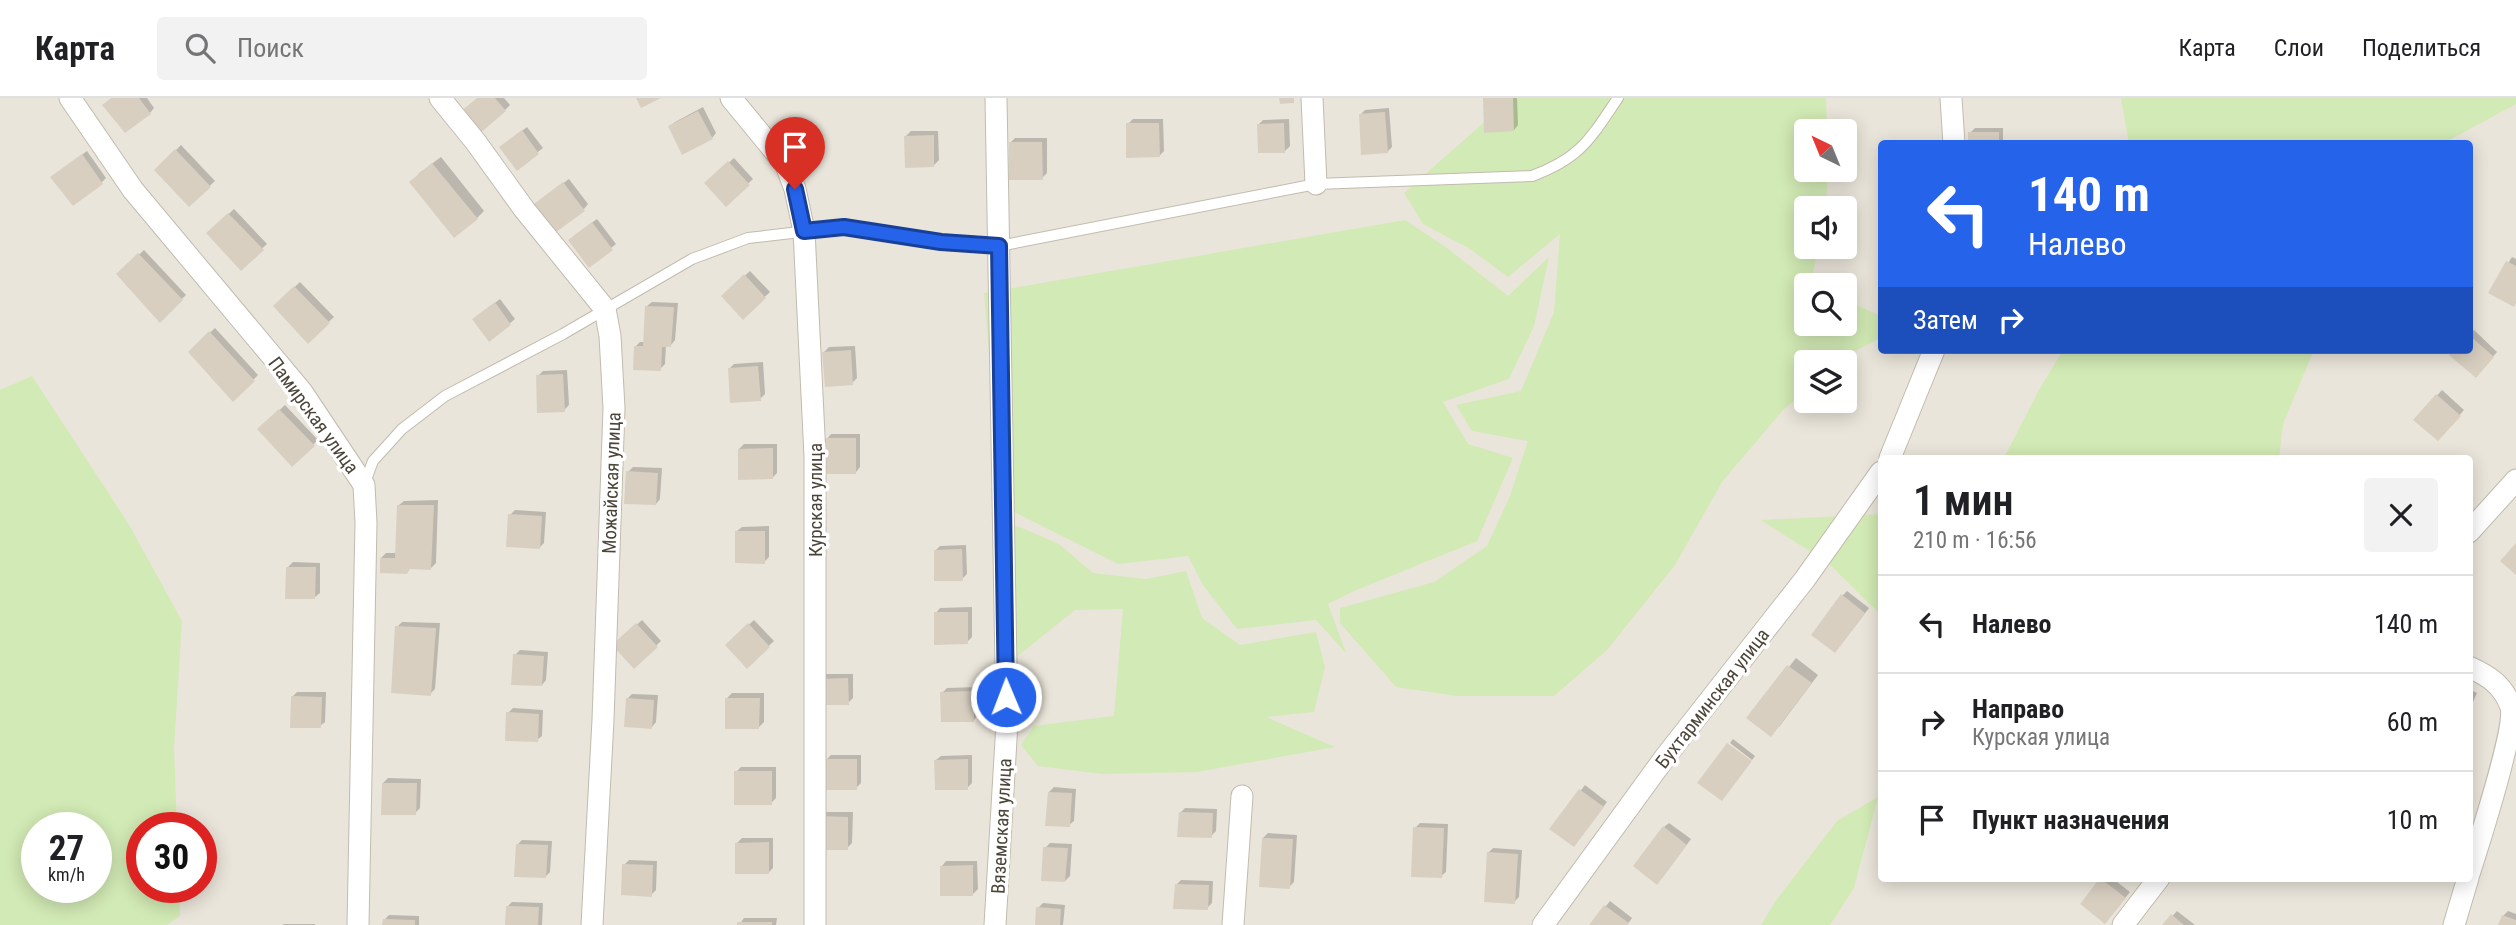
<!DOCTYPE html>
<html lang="ru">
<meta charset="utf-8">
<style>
:root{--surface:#fff;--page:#f2f2f2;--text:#202124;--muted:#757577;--line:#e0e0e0}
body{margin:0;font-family:"Roboto Condensed",sans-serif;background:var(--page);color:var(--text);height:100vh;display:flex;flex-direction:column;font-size:26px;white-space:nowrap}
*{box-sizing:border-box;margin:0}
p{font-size:23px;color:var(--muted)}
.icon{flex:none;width:38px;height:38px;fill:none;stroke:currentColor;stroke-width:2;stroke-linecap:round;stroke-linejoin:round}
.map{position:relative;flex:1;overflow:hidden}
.side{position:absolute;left:1878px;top:357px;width:595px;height:427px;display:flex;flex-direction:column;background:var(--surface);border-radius:7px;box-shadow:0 4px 18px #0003}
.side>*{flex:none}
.banner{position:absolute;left:1878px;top:42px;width:595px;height:214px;border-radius:7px;box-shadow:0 4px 18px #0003;background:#2563eb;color:#fff;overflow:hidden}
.needle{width:46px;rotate:317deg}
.buttons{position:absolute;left:1794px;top:21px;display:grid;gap:14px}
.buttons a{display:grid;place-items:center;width:63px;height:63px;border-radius:7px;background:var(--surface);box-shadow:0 4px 18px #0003;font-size:35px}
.speed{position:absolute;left:21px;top:714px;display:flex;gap:14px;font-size:35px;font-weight:700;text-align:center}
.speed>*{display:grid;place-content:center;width:91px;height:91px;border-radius:50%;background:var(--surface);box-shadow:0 4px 18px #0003;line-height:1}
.speed small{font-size:18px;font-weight:400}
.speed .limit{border:10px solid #d22;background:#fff;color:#111}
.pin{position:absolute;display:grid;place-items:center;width:60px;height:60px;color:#fff;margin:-72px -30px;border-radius:50% 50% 50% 0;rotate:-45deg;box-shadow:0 0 7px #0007}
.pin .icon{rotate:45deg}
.me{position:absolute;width:77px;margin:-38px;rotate:359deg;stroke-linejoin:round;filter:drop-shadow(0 0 5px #0008)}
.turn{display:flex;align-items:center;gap:24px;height:147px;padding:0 35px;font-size:32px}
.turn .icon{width:91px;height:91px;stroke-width:2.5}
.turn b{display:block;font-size:49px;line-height:60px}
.then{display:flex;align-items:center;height:66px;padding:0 35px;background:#0003;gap:14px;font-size:26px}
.round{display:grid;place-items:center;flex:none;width:74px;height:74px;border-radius:7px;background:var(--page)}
.summary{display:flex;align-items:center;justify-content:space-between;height:119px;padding:0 35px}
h1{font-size:42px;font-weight:600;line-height:52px}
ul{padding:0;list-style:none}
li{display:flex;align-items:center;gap:21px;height:98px;padding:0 35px;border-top:2px solid var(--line)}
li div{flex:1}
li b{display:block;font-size:26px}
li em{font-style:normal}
header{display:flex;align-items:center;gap:42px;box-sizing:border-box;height:98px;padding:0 35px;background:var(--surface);border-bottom:2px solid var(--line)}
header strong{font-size:33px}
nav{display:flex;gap:38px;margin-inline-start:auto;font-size:24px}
.search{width:490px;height:63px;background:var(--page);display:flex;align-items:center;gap:18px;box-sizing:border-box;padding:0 24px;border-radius:7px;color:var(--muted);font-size:26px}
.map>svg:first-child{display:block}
</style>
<header>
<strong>Карта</strong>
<div class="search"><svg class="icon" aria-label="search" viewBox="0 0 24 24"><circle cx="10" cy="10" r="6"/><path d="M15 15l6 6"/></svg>Поиск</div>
<nav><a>Карта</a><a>Слои</a><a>Поделиться</a></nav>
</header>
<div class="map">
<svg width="2516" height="827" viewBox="0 0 2516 827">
<rect width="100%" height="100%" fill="#f6f3ec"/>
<path fill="#eae5da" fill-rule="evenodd" d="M0,0H2516V827H0ZM1806,33H1844V72H1806ZM1881,46H2469V252H1881ZM1806,110H1844V149H1806ZM1806,187H1844V226H1806ZM1806,264H1844V303H1806ZM1881,360H2469V780H1881ZM37,730H96V789H37ZM142,730H201V789H142Z"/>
<path fill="#d2eab5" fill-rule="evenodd" d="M1502,0H1826L1827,33H1806V72H1828L1826,110H1806V149H1818L1812,181L1821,187H1806V226H1844L1845,202L1881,218V240L1851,255L1840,264H1806V293L1783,312L1722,384L1675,467L1607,552L1554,598H1457L1396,589L1340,525V510L1434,484L1487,448L1510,398L1528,343L1472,333L1456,307L1521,293L1554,214L1560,136L1508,179L1470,151L1423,126L1404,95L1490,19Z
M2121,0H2516V6L2444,45L2129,46Z
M1405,122L1447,150L1508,198L1549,159L1534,228L1509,281L1443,304L1468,346L1513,360L1477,443L1354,493L1328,506L1346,555L1316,522L1237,531L1203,487L1188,458L1118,466L1006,410L1000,384L984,195Z
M2063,252H2314L2283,326L2279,360H2004L2039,292Z
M32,278L128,425L182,523L174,649L177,730H142V789H179L180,818L167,827H0V292ZM37,730H96V789H37Z
M1881,416V517L1828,465L1761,422Z
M1003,422L1059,446L1093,475L1146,481L1186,473L1202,520L1240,547L1316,534L1325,569L1314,614L1266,619L1335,649L1197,674L1102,676L1038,668L1021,647L1034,628L1114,618L1123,511L1075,512L1005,568Z
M1878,699L1854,790L1830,827H1761L1775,804L1837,723Z"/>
<path fill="#0003" d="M112,0H147L154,10L150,15Z
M479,0H504L510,7L505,12Z
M1485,0H1517L1518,27L1514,32Z
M703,9L716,35L712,40L670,28L675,24Z
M1389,10L1392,49L1387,54L1360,17L1365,12Z
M1133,21H1163L1164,53L1159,58L1128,26Z
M1289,21L1290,48L1285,53L1258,27L1263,22Z
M527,29L543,50L517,70L506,45Z
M1975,30H2003V46H1969L1970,35Z
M911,33H938L939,62L934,67L906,38Z
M1015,40H1047V75L1042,80L1010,45Z
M181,47L215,83L189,107L156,72Z
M87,53L106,80L102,84L57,75Z
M441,59L484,113L477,120L418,76Z
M734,60L753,81L726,106L707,85Z
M569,81L588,106L584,111L542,101Z
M234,111L267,146L241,170L209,135Z
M597,121L616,146L611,150L575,137Z
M144,152L186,197L160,222L119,176Z
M2512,159L2516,161V205L2490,194Z
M750,173L770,194L743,219L723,198Z
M300,184L334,219L308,243L275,208Z
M500,201L515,221L489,242L479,217Z
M652,204L678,205L675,242L671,247H666L665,266L660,271L635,249L640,244H645L647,208Z
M215,230L258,277L233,302L190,254Z
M2474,232L2497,254L2480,273L2456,252H2469V237Z
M855,248L857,280L852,285L824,254L829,249Z
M763,264L765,296L760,301L729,271L734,266Z
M567,272L569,307L564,312L538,278L543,273Z
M2442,292L2464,312L2438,341L2416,321Z
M285,307L318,342L292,367L259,331Z
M831,336H860V369L856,374L827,341Z
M744,346H777V375L772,380L739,351Z
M633,369L662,370L660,401L656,406L628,374Z
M438,402L436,465L431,470L381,460L386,455H397L399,407L404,403Z
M515,412L546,414L544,445L540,449L510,417Z
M769,428V459L764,464L737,433L742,429Z
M966,447L967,476L962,481L936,452L940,448Z
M293,464L320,465V495L315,499L288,469Z
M1847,493L1869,510L1840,548L1842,498Z
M972,509V539L967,544L936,515L940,510Z
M642,522L661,543L634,568L615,547Z
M754,522L774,543L747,568L727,547Z
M402,524L440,525L435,591L430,596L397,529Z
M520,552L548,554L546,582L542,587L515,557Z
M1796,560L1818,577L1779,629L1749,620Z
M824,576H853V600L848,605H819Z
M978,589V617L974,622L942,595L947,590Z
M2469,591L2477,595L2469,612Z
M297,594H326L325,624L320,628L292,599Z
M732,595H764V624L759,629L727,600Z
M632,596L658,597L656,624L652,629L627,601Z
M513,610L543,612L542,638L537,642L508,615Z
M1733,641L1755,658L1752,662L1730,645Z
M831,657H861V685L856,690L826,662Z
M972,657V685L967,690L936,662L941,658Z
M741,669H776V700L771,705L736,674Z
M388,680L421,681L420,710L415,715L383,685Z
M1585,687L1607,704L1578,742L1552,731Z
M1054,689L1076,691L1074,723L1069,727L1049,694Z
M1185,710L1217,711L1216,733L1211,738L1180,715Z
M825,714H853L852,745L847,750H820Z
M1420,725L1448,726L1446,774L1441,778L1415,730Z
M1669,725L1691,741L1662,780L1664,729Z
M1268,735L1297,737L1294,784L1289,789L1263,740Z
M742,740H773V770L768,775L737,745Z
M522,742L552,743L550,774L545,779L517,747Z
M1050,745L1072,746L1070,778L1065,783L1045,750Z
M1493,750L1522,752L1519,799L1514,804L1488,755Z
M629,762L657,763L656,792L651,797L624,767Z
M946,763H977L978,791L973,796L942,768Z
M2102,780H2112L2130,794L2110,819L2082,805Z
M1181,782L1213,783L1212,805L1207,810L1176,787Z
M1610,803L1632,820L1627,827H1591Z
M512,804L543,805L542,827H506L507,809Z
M1043,805L1065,807L1063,827H1037L1038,810Z
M2177,813L2195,827H2164Z
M2508,813L2516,816V827H2500L2503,818Z
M389,817L419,818V827H384V822Z
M744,820H777L776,827H739Z
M284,826H315V827H282Z"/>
<path fill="#d8cfc1" d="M111,0H139L151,16L125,35L102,7Z
M477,0H495L506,13L478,37L460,14Z
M636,0H661L641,10Z
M1279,0H1294V5L1280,6Z
M1483,0H1513L1514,33L1484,35Z
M698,13L713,41L682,57L668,28Z
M1385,14L1388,55L1361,57L1359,16Z
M1126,25H1159L1160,59L1126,60Z
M1284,25L1285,55H1258L1257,26Z
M522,32L539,56L517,73L499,49Z
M1968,34H1999V46H1968Z
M934,37V69L905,70L904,38Z
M1009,44H1042L1043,82H1009Z
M175,51L211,89L189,109L154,72Z
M82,56L103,86L73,108L50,79Z
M728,63L750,87L726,109L704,85Z
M432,65L478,121L454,140L409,84Z
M563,84L585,113L556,134L534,106Z
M228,115L264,152L241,173L206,135Z
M592,124L613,152L589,170L568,142Z
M138,155L183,202L160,225L116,176Z
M2506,163L2516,168V205L2514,209L2488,195Z
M744,176L766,200L743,222L721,198Z
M294,188L330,225L308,246L273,208Z
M495,204L511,227L489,244L472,221Z
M645,208L674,209L671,249H662L661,273L633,272L634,248H643Z
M209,233L255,283L233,304L188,254Z
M2469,237L2494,259L2476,280L2449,257L2453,252H2469Z
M851,252L853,287L825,289L822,254Z
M758,268L761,303L730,305L728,270Z
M563,276L565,314L537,315L536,277Z
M2436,296L2461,318L2438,343L2413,322Z
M279,311L315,348L292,369L257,331Z
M825,340H856V376H825Z
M773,350V381L738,382V351Z
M626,373L658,375L656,407L624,406Z
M397,407H434L431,472L410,471L407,476L380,475V460H395Z
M508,416L542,418L540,451L506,449Z
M735,433H765V466L735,465Z
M2516,445V477L2500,463Z
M962,451L963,483H934V452Z
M286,469H316L315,501H285Z
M1841,496L1865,515L1835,555L1811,537Z
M934,514H968V546L934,547Z
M636,525L658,549L634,571L612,547Z
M748,525L770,549L747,571L725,547Z
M395,528L436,530L431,598L391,595Z
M513,556L544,558L542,588L511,587Z
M1787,567L1812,585L1771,639L1746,620Z
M848,580L849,607H818V581Z
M974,593V624H941L940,594Z
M291,598L322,599L321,630H290Z
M626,600L654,602L652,631L624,629Z
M725,600H760L759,631H725Z
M506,614L539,616L538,644L505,643Z
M1727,645L1752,663L1722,703L1697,685Z
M824,661H857V692H824Z
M968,661V692H935L934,662Z
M734,673H772V707H734Z
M382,685H417L416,717H381Z
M1579,691L1604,709L1574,749L1549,731Z
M1048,694L1072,695L1070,729L1045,728Z
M1179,714L1213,715L1212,740L1177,739Z
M818,718L848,719V752H818Z
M1663,728L1687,747L1657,787L1633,768Z
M1413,729L1444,730L1442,780L1411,779Z
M1262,740L1293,741L1290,791L1259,789Z
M769,744V776H735V745Z
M516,746L548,747L546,780L514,779Z
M1043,749L1068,750L1065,784L1041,783Z
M1487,754L1518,756L1515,806L1484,804Z
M622,766L653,767L652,799L621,797Z
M973,767V798H940V768Z
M2100,780L2126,800L2105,826L2080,806Z
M1175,786L1209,787L1208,812L1173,811Z
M1604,807L1629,825L1627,827H1589Z
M506,808L539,809L538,827H505Z
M1036,809L1061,811L1060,827H1035Z
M2171,816L2184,827H2162Z
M2502,817L2516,822V827H2498Z
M383,821L415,822V827H382Z
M737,824H772V827H737Z"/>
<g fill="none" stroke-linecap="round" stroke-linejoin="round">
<defs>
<path id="service" d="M364,387L373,363L402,331L445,298L563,236L692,161L748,140L844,129L941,144L999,148L1316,86L1532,78C1581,60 1590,41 1618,0"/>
<path id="minor" d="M70,0L133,92L302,294L364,387L366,425L358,827
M440,0L475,43L524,111L605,211L610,238L614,310L603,622L592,827
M731,0L786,67L795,91L804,133L815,358V827
M1312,0L1316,86
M1951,0L1954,46
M1890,360L1934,252
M2469,434L2516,382
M2469,569C2489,578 2503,587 2511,609C2516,630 2478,748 2469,776
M995,827L1007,625L996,0
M1233,827L1242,698
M1543,827L1666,658L1805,481L1881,374
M2123,827L2159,780
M2454,827L2468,780"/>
</defs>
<use href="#service" stroke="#c2bbae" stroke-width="12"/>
<use href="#minor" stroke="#c2bbae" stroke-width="23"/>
<use href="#service" stroke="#fff" stroke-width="10"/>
<use href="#minor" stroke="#fff" stroke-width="21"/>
</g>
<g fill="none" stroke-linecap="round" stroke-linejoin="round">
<defs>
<path id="route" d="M795,91L804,133L844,129L941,144L999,148L1006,599"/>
</defs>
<use href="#route" stroke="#184099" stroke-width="18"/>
<use href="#route" stroke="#2563eb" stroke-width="12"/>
</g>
<g text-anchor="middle" stroke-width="7" stroke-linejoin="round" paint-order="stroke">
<g font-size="19" fill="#4b4439" stroke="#fff">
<text transform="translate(314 317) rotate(54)" y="7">Памирская улица</text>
<text transform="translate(611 385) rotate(-88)" y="7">Можайская улица</text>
<text transform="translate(815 402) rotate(-90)" y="7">Курская улица</text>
<text transform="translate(1712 600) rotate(-52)" y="7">Бухтарминская улица</text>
<text transform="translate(1001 728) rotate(-87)" y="7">Вяземская улица</text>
</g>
</g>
</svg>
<div class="buttons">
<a><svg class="needle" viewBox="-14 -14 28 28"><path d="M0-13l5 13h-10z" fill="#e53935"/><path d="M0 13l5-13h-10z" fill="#757577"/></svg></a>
<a><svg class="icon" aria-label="sound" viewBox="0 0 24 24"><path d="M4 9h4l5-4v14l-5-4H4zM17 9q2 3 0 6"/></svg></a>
<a><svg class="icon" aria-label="search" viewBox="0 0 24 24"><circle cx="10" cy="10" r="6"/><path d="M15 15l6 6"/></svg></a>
<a><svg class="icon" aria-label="layers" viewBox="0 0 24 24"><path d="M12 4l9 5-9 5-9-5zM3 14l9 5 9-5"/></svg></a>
</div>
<div class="speed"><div>27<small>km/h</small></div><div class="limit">30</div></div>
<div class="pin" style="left:795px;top:91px;background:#d93025"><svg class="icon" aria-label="arrive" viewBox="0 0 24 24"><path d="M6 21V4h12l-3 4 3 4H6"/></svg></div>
<svg class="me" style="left:1006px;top:599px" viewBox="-20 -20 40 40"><circle r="17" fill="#2563eb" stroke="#fff" stroke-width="3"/><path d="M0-11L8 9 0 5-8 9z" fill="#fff"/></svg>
<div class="banner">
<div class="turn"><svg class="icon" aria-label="left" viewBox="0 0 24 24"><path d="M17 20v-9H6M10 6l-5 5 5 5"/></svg><div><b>140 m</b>Налево</div></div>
<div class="then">Затем<svg class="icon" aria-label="right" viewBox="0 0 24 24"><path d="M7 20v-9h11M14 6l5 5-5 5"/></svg></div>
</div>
<section class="side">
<div class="summary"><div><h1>1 мин</h1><p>210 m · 16:56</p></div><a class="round"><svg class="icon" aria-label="close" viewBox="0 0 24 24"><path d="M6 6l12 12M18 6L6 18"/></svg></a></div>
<ul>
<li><svg class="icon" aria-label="left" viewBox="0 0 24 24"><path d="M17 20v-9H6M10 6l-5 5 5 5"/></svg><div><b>Налево</b></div><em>140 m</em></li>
<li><svg class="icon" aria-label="right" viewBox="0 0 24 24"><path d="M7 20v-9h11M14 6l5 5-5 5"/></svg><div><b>Направо</b><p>Курская улица</p></div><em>60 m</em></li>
<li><svg class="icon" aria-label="arrive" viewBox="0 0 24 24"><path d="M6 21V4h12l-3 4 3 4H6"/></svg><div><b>Пункт назначения</b></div><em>10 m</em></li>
</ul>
</section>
</div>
